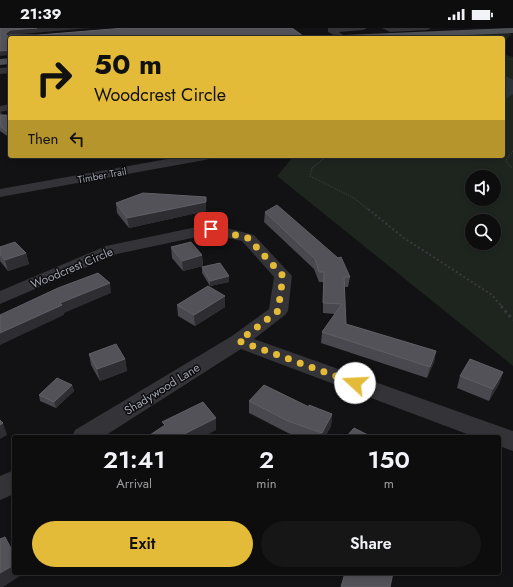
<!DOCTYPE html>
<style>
:root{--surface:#0e0d0e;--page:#171617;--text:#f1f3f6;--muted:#9b9c9e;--line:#2e2d2e;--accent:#e4bb38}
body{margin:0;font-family:Jost,sans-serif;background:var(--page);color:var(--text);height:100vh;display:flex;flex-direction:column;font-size:15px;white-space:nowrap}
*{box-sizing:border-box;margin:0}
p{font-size:13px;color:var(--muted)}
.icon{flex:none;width:22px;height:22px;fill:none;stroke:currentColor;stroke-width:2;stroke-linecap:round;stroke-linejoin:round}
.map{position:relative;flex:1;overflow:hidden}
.side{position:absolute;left:12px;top:407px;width:489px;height:140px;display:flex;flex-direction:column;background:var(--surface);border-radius:4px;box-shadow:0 2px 6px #0003,0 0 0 1px var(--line)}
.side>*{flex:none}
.top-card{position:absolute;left:8px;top:8px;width:497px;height:122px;border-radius:4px;box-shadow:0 2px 6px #0003,0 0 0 1px var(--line);background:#e4bb38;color:#111;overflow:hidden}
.controls{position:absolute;left:465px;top:142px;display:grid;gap:8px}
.controls a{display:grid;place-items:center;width:36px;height:36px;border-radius:50%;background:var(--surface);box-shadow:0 2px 6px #0003,0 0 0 1px var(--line);font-size:20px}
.pin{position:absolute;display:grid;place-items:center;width:34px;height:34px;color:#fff;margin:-17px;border-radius:8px;box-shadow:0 2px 6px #0006}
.me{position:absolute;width:44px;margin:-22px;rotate:290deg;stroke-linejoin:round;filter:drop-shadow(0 0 3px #0008)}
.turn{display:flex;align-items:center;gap:14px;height:84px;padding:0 20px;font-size:18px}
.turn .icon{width:52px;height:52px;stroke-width:2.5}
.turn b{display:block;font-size:28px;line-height:34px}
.then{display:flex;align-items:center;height:38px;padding:0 20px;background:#0003;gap:8px;font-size:15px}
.eta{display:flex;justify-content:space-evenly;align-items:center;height:68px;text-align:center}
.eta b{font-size:24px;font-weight:600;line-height:28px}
.button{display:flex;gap:8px;margin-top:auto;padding:8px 20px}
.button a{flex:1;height:46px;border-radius:24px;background:var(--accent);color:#111;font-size:16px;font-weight:600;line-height:46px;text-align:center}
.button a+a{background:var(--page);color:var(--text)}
.status{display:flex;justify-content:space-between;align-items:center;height:28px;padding:0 20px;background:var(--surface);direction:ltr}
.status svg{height:11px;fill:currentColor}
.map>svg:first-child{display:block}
</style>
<div class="status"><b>21:39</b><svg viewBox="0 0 49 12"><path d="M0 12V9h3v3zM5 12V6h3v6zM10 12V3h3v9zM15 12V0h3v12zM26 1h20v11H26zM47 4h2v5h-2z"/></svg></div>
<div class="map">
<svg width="513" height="559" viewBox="0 0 513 559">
<rect width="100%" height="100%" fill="#121113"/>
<path fill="#1e251f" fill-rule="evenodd" d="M509,5L511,7L503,16V10H380Z
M503,26L513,29V338L277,148L294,128H503ZM472,149H494V171H472ZM472,193H494V215H472Z"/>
<path fill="#2c333a" d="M503,46L513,52V66L503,73Z"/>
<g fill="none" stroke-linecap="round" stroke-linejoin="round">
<path stroke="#393a3e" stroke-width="1" stroke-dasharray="1 1.5" stroke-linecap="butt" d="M503,30L513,32"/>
<path stroke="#393a3e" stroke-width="1.5" stroke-dasharray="1 1.5" stroke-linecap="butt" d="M513,123L506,132L510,139H513
M327,128L312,140L310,148L354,170L369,182"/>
<path stroke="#393a3e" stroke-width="2" stroke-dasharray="2 2.5" stroke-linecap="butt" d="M368,181L404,210L492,267L502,279"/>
<path stroke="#393a3e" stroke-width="3" stroke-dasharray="2.5 3.5" stroke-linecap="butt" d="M501,278L513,292"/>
<path fill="#333338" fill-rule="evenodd" d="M328,0H367L363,2L339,4L348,10H339L328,4Z
M382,0H431L427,2L390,4Z
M10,39V45L0,46V40Z
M10,76V82L0,84V78Z
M184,128H211L209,131L205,132L0,169V161Z
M211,196L254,207L292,248L288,283L285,287L254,311L513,403V423L499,418V409H475L241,321L103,409H72L75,402L232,308L269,281L274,249L242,213L211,206L117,226L0,276V263L106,218Z
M14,442V466L0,472V448Z"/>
<path fill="#4f5056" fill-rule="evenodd" d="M513,0V5L399,10H340L344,7Z
M10,30V36L0,37V31Z"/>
</g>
<path fill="#48484e" d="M0,82L2,87L10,90V110L0,103Z
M116,175L206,183L129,200L117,185Z
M265,184L350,249L348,259H344L346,296L436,323L434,334L427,350L321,315L322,304L335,286L323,285V254H319L314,241L264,194Z
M0,219L26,225L29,236L8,243L0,233Z
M171,219L202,227L203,238L183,243L172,230Z
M202,239L229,254L210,258L202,245Z
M177,277L225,279L195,298L178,288Z
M89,326L125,331L127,343L100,353L91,337Z
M503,344L499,356L489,373L457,360L460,348Z
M72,357L74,363L56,380L40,373L39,367Z
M249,373L309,379L332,386L331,398L325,409H298L288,405L249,385Z"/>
<path fill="#2e2e32" d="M37,0H90L11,7L6,10L5,6L10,2Z
M10,22V27L0,28V23Z
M0,83H1L2,88L0,89Z
M206,174V183L129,200L127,190Z
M26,225L29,236L8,243L5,232Z
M202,227L203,238L183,243L182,233Z
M229,248V254L210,258V253Z
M110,255L111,265L64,285V287L0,317V305L60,275Z
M225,268V279L195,298L194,287Z
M436,323L434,334L427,350L430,339Z
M125,331L127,343L100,353L97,341Z
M503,344L499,356L489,373L493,361Z
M72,357L74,363L56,380L54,374Z
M332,386L331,398L325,409H321L322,405Z
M216,390V402L203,409H178Z
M3,395L7,407L0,411V397Z
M14,537V545H23V546L3,559H0V545Z"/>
<path fill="#525258" stroke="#5f6066" d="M0,0H37L10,2L5,6L9,9L10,7H38L125,0H292L306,10H10V22L0,23Z
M0,87H6L10,90V105H9L0,98Z
M143,165L206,169V174L127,190L116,175Z
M277,177L338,230L341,229L350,249H344L346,296L436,323L430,339L322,304L342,276L323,275L324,244H319L315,231L265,184Z
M15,214L26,225L5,232L0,226V219Z
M191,214L202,227L182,233L171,219Z
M220,235L229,248L210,253L202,239Z
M98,245L110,255L60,275L62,277L0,305V287L58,260Z
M208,258L225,268L194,287L177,277Z
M116,316L125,331L97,341L89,326Z
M470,331L503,344L493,361L460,348Z
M57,350L72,357L54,374L39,367Z
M264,357L309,379V377L332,386L322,405L288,393L249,373Z
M203,374L216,390L178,409H147L165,397L162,394Z
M0,392L3,395L0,397Z
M354,400L372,409H346Z
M5,509L14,526V537L0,545V511Z
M345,545H393L390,559H341Z"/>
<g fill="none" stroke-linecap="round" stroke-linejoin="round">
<path stroke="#e4bb38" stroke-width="7" stroke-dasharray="0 12.6" d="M211,201L248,210L283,248L278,283L239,313L355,355"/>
</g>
<g text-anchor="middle" stroke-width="3" stroke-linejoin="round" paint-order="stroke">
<g font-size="10" fill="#a4a7b2" stroke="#0d0c0e">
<text transform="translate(102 147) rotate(-10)" y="4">Timber Trail</text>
</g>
<g font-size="12" fill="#a4a7b2" stroke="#0d0c0e">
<text transform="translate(72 240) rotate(-23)" y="4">Woodcrest Circle</text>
<text transform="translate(162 361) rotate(-32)" y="4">Shadywood Lane</text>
</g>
</g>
</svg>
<div class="controls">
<a><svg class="icon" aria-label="sound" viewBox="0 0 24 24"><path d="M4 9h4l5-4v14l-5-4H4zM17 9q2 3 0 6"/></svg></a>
<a><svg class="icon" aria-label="search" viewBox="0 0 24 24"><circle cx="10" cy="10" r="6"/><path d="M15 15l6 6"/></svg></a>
</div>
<div class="pin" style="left:211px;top:201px;background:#d93025"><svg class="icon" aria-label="arrive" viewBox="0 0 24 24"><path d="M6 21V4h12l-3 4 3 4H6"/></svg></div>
<svg class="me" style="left:355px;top:355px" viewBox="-20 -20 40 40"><circle r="19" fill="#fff"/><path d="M0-13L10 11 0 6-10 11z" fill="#e4bb38"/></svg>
<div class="top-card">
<div class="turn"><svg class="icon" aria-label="right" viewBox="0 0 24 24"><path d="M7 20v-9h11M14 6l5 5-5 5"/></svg><div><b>50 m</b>Woodcrest Circle</div></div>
<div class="then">Then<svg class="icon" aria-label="left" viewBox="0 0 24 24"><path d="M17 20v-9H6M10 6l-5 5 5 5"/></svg></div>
</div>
<section class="side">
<div class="eta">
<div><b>21:41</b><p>Arrival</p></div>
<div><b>2</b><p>min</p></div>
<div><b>150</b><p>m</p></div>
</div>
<div class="button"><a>Exit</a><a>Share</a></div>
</section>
</div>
